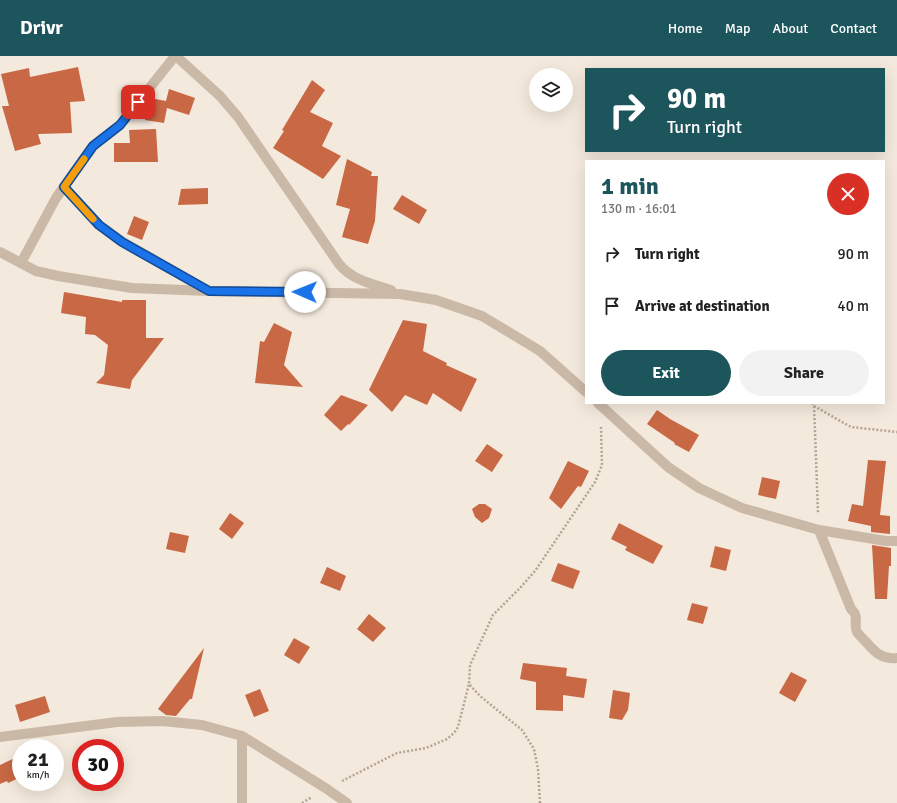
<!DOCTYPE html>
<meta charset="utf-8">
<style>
:root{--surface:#fff;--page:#f2f2f2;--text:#222;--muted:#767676;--accent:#1c555b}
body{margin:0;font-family:Signika,sans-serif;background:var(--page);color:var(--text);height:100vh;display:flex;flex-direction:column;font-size:15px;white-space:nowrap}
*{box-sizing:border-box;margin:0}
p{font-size:13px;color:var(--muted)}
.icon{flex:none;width:22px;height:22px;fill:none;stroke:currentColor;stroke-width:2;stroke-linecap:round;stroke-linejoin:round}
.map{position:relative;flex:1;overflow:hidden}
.drawer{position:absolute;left:585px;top:104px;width:300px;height:244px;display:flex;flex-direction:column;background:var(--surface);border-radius:0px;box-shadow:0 4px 16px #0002}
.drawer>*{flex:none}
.guide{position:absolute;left:585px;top:12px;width:300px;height:84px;border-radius:0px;box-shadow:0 4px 16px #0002;background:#1c555b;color:#fff;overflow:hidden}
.tools{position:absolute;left:529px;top:12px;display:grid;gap:8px}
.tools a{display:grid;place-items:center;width:44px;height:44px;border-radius:50%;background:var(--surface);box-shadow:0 4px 16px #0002;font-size:20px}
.speed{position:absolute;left:12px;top:683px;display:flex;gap:8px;font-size:20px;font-weight:700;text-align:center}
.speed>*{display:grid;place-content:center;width:52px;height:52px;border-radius:50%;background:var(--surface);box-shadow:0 4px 16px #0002;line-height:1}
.speed small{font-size:10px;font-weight:400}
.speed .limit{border:6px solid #d22;background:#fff;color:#111}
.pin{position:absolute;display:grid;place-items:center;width:34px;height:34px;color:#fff;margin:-17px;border-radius:8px;box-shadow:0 2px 6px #0006}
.me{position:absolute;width:44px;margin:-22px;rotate:271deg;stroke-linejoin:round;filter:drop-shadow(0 0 3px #0008)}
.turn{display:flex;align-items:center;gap:14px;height:84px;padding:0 16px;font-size:18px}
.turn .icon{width:52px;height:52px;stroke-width:2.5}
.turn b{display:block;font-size:28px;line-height:34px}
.round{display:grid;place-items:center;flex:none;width:42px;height:42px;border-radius:21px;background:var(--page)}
.summary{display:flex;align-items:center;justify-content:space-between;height:68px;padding:0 16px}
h1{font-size:24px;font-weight:800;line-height:30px;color:var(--accent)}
.action{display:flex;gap:8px;margin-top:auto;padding:8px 16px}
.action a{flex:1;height:46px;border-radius:24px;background:var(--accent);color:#fff;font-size:16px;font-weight:800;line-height:46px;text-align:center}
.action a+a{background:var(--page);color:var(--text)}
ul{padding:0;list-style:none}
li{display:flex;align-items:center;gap:12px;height:52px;padding:0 16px}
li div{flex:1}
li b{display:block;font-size:15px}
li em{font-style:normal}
header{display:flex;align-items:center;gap:24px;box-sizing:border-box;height:56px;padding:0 20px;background:var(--accent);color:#fff}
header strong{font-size:19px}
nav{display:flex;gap:22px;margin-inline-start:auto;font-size:14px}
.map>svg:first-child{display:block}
</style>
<header>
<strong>Drivr</strong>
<nav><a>Home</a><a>Map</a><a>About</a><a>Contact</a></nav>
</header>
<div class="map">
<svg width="897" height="747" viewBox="0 0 897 747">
<rect width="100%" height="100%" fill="#f3e9dc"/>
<path fill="#c96844" d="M78,11L85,45L70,46L72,77L38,78L41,88L15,95L2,50H9L1,18L29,12L30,21Z
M312,24L325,34L310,56L333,67L322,90L341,100L323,123L273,92L284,75L282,74Z
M169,33L195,42L189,59L167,52L164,67L145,64L149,43L150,42L166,45Z
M156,73L158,106H114V87H130L129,74Z
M347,103L372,116L371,120H378L375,165L368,188L342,181L350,153L336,149Z
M208,132V148L178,149L181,133Z
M402,139L427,154L419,168L393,153Z
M134,160L149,166L142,184L127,178Z
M64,236L122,246V244H146V282H164L132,324L130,333L96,327L104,319L108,289L95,279L85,278L86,261L61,257Z
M403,264L427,268L423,295L447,307L446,309L477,323L461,356L433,337L427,349L405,339L392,356L369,334Z
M274,267L292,276L284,309L303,331L255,327L260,285L264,286Z
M341,339L368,349L349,369L348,368L341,375L324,359Z
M657,354L670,363L699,379L689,396L674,388L675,387L647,368Z
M487,388L503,399L492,416L475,405Z
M868,404L886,405L880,459L890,460V478L871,476V470L848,465L852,448L863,450Z
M568,405L589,415L581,431L578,430L561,453L549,442Z
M762,421L780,425L776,443L758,439Z
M479,448H485L492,453L489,462L482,467L475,461L472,453Z
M230,457L244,467L232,483L219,473Z
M619,467L663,490L653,508L625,494L627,491L611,483Z
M170,476L189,480L185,497L166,493Z
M872,489L891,492V510H889L887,543H875Z
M715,490L731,494L726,515L710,511Z
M558,507L580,515L573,533L551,525Z
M327,511L346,520L340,535L320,527Z
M692,547L708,551L703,568L687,564Z
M369,558L386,572L373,586L357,573Z
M294,582L310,591L299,608L284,599Z
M204,592L192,643H190L176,660L166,659L158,653Z
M523,607L567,612L566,620L587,623L584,642L563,639V655L536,654V626L520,623Z
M791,616L807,624L795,646L779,637Z
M260,633L269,655L254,661L245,639Z
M613,634L630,637L628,654L622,664L609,662Z
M45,640L50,656L20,666L15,649Z
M21,699V721L8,727L7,725L0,728V709Z"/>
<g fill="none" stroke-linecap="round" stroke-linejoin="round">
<path stroke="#b7a392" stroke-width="2.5" stroke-dasharray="2 2" stroke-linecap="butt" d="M812,347L814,349L818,457
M814,350L851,371L897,376
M342,725L397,697L426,692L447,683L454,677L458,671L469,628
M302,747L312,741
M540,747L538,713L534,693L522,674L480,640L469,628L470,609L493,559L520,532L535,515L595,426L602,409L601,371"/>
<path stroke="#cbb9a8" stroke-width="10" d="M176,0L220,40L238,61L339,208C352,224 372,228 391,234
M64,131L99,169L123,186L207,234
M0,196L36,215L58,220L132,232L209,235L400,238L436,244L482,260L540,295L586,336
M21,207L56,142L75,115L93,90L120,69L175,0
M598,347L668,411L699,432L742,452L819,474L886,485H897
M819,474L851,553C860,561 853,567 857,576C859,579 863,583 866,586C875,596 882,604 897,602
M242,680V747
M0,681L117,666L162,665L202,669L242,680L327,733L347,747"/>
</g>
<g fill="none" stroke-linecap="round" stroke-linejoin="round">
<defs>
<path id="route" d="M138,46L120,69L93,90L64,131L99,169L122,186L209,235L305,236"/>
</defs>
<use href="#route" stroke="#114b97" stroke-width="10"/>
<use href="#route" stroke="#1a73e8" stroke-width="7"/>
<path stroke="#f59e0b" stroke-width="7" d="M84,103L64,131L93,163"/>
</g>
</svg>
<div class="tools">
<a><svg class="icon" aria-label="layers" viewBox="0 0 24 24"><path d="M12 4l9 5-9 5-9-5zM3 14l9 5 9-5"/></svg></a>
</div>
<div class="speed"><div>21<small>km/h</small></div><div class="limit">30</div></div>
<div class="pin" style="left:138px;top:46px;background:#d93025"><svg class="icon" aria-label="arrive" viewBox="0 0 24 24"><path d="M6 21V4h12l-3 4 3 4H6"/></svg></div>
<svg class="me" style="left:305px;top:236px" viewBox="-20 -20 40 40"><circle r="19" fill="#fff"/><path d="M0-13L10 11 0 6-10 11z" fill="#1a73e8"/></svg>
<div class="guide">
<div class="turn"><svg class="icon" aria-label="right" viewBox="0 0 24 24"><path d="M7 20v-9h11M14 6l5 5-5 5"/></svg><div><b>90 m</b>Turn right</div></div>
</div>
<section class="drawer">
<div class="summary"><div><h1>1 min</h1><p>130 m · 16:01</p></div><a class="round" style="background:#d93025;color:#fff"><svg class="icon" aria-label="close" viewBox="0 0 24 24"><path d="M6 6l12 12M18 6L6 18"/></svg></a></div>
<ul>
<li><svg class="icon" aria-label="right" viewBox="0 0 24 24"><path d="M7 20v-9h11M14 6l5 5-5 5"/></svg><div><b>Turn right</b></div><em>90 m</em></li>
<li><svg class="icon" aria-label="arrive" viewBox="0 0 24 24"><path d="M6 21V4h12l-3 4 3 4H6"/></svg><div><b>Arrive at destination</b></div><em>40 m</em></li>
</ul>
<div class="action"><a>Exit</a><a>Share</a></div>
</section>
</div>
